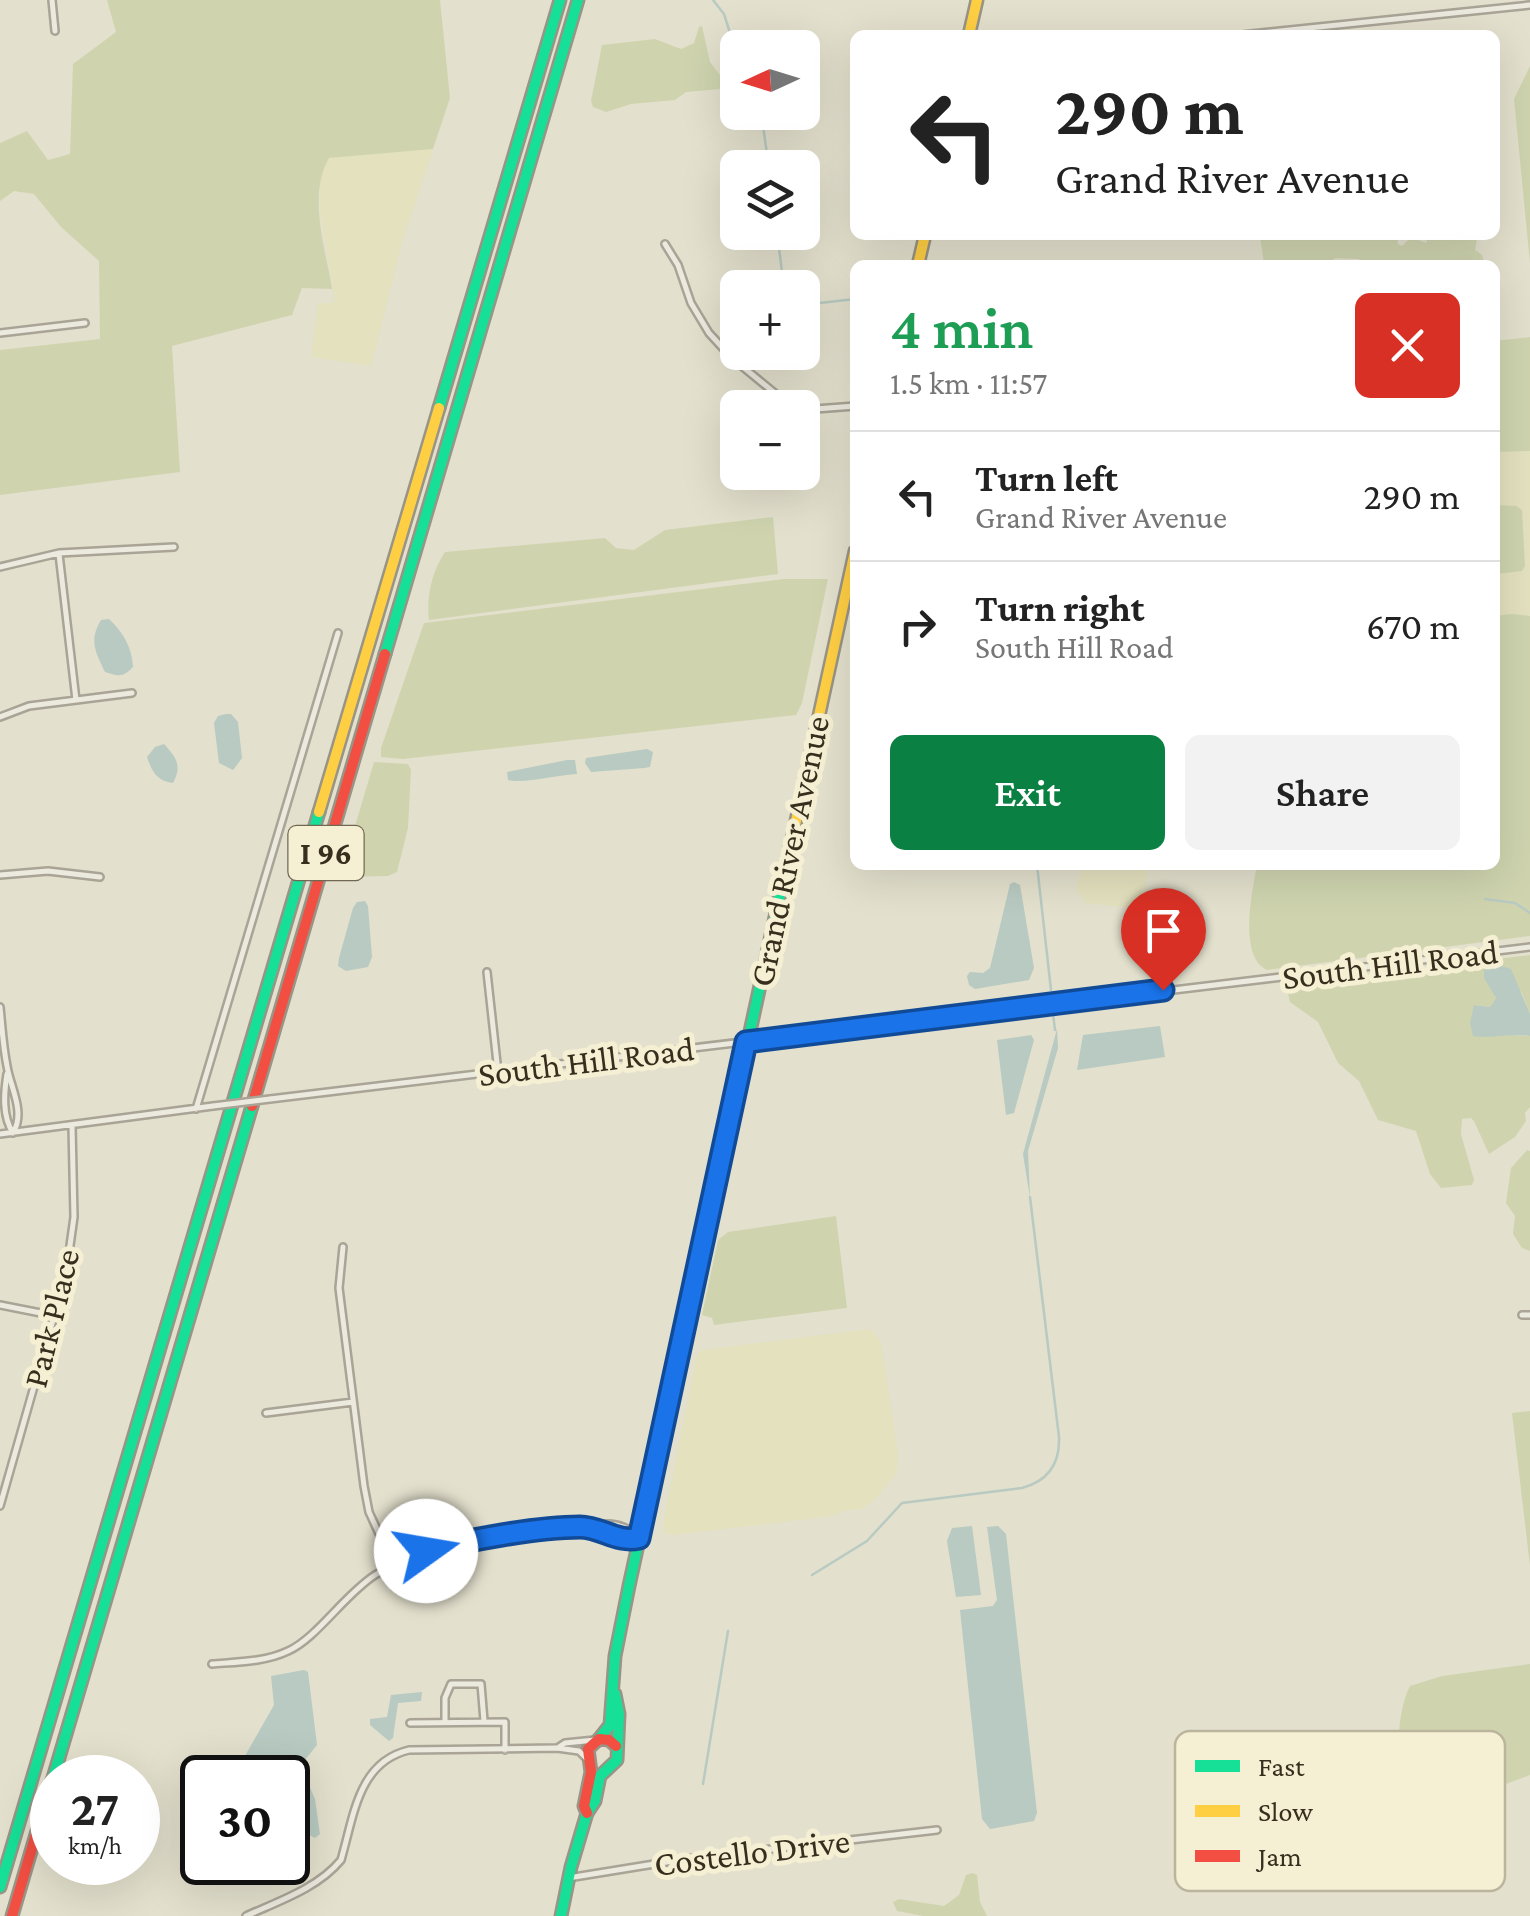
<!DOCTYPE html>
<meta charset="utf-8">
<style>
:root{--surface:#fff;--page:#f2f2f2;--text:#222;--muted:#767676;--line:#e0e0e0;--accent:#0b8043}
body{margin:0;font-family:"Crimson Pro",serif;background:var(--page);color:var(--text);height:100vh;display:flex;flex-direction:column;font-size:38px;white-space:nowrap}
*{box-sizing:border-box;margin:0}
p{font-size:32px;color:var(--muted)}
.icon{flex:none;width:55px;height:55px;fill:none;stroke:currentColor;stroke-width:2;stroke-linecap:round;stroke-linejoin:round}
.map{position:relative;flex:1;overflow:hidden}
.drawer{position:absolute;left:850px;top:260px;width:650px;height:610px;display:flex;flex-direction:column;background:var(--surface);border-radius:15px;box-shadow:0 10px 40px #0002}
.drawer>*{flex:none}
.banner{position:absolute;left:850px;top:30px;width:650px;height:210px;border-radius:15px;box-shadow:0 10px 40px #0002;background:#fff;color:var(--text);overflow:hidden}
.needle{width:65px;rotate:266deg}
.tools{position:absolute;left:720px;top:30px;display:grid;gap:20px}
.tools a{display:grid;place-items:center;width:100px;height:100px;border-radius:15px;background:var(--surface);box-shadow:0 10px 40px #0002;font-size:50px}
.speed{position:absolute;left:30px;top:1755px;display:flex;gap:20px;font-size:50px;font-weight:700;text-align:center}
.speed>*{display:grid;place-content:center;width:130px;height:130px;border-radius:50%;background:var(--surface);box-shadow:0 10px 40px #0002;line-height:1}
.speed small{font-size:25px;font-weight:400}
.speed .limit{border:5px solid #111;border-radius:15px;background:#fff;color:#111}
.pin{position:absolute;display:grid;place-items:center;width:85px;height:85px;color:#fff;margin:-102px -42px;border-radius:50% 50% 50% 0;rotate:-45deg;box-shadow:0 0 10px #0007}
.pin .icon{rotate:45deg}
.me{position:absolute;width:110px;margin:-55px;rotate:77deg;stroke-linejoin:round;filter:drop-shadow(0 0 8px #0008)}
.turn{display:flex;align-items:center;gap:35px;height:210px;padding:0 40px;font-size:45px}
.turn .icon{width:130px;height:130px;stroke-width:2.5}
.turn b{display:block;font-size:70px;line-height:85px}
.round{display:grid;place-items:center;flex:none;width:105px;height:105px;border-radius:15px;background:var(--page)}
.headline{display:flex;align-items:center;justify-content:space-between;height:170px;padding:0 40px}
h1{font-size:60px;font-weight:600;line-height:75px;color:#1e9e55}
.primary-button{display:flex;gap:20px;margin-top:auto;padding:20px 40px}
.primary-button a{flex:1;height:115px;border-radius:15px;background:var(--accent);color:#fff;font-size:40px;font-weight:600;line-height:115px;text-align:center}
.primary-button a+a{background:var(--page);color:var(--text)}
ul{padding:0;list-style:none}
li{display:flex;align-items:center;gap:30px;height:130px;padding:0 40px;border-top:2px solid var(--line)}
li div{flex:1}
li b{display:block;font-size:38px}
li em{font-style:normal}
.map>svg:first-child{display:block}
</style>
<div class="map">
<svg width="1530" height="1916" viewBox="0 0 1530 1916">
<rect width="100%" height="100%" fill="#e3e0cd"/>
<path fill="#e3e1be" d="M433,149L402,242L371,366L311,357L318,304L335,302L320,211V174L329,158Z
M1530,451V616H1495V452Z
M1082,865H1149L1143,902L1135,908L1085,903L1076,889Z
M870,1329L881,1342L898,1454L896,1474L877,1497L863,1509L847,1510L833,1516L673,1535L665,1533L663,1525L697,1355L702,1350Z"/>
<path fill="#cfd4af" d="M107,0H440L450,98L433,149L329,158C307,196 326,249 332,289L302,288L292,315L172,346L180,472L0,495V350L100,339L99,261L61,227L34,194L14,191L0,201V143L27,131L48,160L70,154L73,64L116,32Z
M702,26L710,62L723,79L720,89L686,92L675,100L631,104L606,112L593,107L591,101L602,45L655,39L681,49L694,43L699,27Z
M1530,66V263L1514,99Z
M1260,235H1397L1398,244L1402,246L1411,237L1426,243L1429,235H1435L1441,240L1445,235H1474L1477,239L1475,250L1482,255L1485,265H1361L1359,259L1336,258L1320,265H1264Z
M1530,337V451L1495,452V341Z
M1495,505L1516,506L1522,510L1525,566L1522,571L1495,574Z
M773,517L778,574L429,620C426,597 432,571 445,552L605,538L616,548L634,550L665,530Z
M784,579H828L802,703L796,715L403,759L381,757V748L424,623Z
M1512,614L1530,616V936L1267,970C1238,956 1252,892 1257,865H1495V616Z
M374,762L408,764L411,770L408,828L397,872L388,876L344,877L345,860Z
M1530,955V1014L1521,991L1492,986L1496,998L1490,1007L1474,1005L1492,1034L1530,1036V1107L1525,1113L1526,1121L1515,1137L1489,1154L1474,1121L1471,1118L1462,1119L1461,1134L1474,1180L1472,1185L1441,1188L1430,1174L1416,1131L1378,1120L1359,1081L1338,1063L1318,1022L1290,1002L1287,989L1293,983Z
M1527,1150L1530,1151V1251L1522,1248L1513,1234L1515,1216L1506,1203L1511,1168Z
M836,1216L847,1308L714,1325L712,1318L702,1315L718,1240L728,1232Z
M1530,1411V1566L1512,1413Z
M1530,1664V1775L1498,1787L1452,1824C1441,1825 1423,1820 1415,1811C1393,1784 1395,1714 1410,1686L1442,1676Z
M972,1873L977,1875L980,1902L987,1916H923L897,1911L893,1902L899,1899L944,1906L959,1895L966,1875Z"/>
<path fill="#b8cac1" d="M109,619C123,632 132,647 133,667C123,678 118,676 105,672C95,652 89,640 101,620Z
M226,714H231L238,722L242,758L233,770L219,763L214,723L218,716Z
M164,744C177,758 182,766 173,783C157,781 152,772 147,757L155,747Z
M647,749L653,752L650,767L644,768L591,772L585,763L586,758Z
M567,760H575L577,774C557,775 523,784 508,780L507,772Z
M1014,882L1020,885L1034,968L1029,980L975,989L969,985L967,976L970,972L983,973L990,968L1010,884Z
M365,901L368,906L372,957L368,967L346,971L338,966L339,958L353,908L357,902Z
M1492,963L1511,969L1530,1014V1036C1510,1033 1486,1039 1473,1036L1470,1023L1474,1005L1490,1007L1496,998L1484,978V967Z
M1160,1026L1165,1057L1077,1070L1083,1035Z
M1057,1029L1058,1048L1028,1151L1030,1198L1023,1154Z
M1031,1035L1034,1040L1014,1113L1006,1115L997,1040Z
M972,1526L981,1595L956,1597L947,1541L952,1528Z
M998,1526L1006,1534L1037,1813L1034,1821L990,1829L982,1819L960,1610L993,1606L997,1600L987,1527Z
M304,1670L308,1672L317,1745L304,1761L302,1769L315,1799L320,1834L315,1838L288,1824V1778L233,1777L274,1705L271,1676Z
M422,1692L421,1701L398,1703L393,1738L389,1741L370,1725V1719L387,1717L391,1695Z"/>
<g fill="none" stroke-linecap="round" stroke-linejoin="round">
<path stroke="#b8cac1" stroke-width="2.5" d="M713,0L724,14L738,58
M761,112L769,168
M777,232L784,288
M802,305L855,299
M1037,865L1051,990
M1485,899L1515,903L1530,913
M1053,1014L1055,1030
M812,1575L867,1541L902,1503L1022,1488C1048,1481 1060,1463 1059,1437L1030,1197
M703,1784L728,1631"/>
<defs>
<path id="street" d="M52,0L55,31
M1242,35L1530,5
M665,244L678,265L691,303L709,333L732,358L793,408
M0,333L85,323
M802,410L855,406
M59,554L76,700
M0,567L59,553L174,547
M0,717L29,706L132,693
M0,875L48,871L100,877
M487,972L498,1072
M0,1007C2,1027 3,1046 7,1066C10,1086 25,1111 14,1131
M7,1074C4,1093 2,1116 13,1133
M270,1099L1530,947
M196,1109L338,633
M0,1134L213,1106
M343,1247L339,1288L364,1486L369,1512L393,1564
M0,1305L56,1316
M1522,1315H1530
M266,1413L353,1402
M0,1506L66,1274L74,1217L72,1126
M596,1528C605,1538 626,1541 639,1538
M212,1664C237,1662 265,1662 288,1651C317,1638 344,1595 375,1575C392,1564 411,1556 431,1550C481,1535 538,1531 591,1528C596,1528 600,1524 605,1524C618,1523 631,1529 639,1538
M445,1722V1698L451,1684H481L484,1721
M410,1723L505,1722V1750
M559,1747L565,1743L595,1740
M568,1878L685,1859L937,1830
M246,1916C279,1901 318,1888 341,1860C354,1816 358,1762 409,1750L557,1748L579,1751L587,1759"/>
<path id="fast" d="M439,408L560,0
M385,654L578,0
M599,1739L610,1725L615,1656L629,1586L787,862
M53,1778L252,1106
M0,1887L319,812
M561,1916L571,1867L587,1813L595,1801L600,1776L617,1760L619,1714L615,1694"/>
<path id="slow" d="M969,35L977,0
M918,265L925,235
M319,812L439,408
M787,862L855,551"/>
<path id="jam" d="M252,1106L385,654
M587,1813L584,1806L591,1772L588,1749L599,1739L609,1740L616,1746
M12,1916L52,1780"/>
</defs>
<use href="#street" stroke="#a9a496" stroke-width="10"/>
<use href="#fast" stroke="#989486" stroke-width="15"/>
<use href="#slow" stroke="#989486" stroke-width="15"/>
<use href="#jam" stroke="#989486" stroke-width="15"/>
<use href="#street" stroke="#ece9df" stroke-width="5"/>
<use href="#fast" stroke="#16e098" stroke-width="10"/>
<use href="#slow" stroke="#ffcf43" stroke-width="10"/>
<use href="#jam" stroke="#f24e42" stroke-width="10"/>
<defs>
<path id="street-bridge" d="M213,1106L270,1099"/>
</defs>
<use href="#street-bridge" stroke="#a9a496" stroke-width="10" stroke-linecap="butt"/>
<use href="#street-bridge" stroke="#ece9df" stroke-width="5"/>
</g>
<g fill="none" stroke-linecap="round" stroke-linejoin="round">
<defs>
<path id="route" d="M426,1551C467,1540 538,1527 580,1527C601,1527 617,1543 639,1538L746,1042L1163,990"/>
</defs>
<use href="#route" stroke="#114b97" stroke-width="25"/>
<use href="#route" stroke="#1a73e8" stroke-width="18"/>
</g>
<g text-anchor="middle" stroke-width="10" stroke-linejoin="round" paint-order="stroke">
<rect fill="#f5efd3" stroke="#716854" stroke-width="2.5" x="288.5" y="826" width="75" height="54" rx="8"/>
<g font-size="32" font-weight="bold" fill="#382e1e">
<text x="326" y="864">I 96</text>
</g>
<g font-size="35" fill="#382e1e" stroke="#f5efd3">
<text transform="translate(789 851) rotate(-78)" y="12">Grand River Avenue</text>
<text transform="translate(1390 964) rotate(-7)" y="12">South Hill Road</text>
<text transform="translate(586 1061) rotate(-7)" y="12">South Hill Road</text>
<text transform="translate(51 1318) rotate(-76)" y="12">Park Place</text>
<text transform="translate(752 1852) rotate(-7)" y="12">Costello Drive</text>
</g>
</g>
<rect x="1175" y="1731" width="330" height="160" rx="15" fill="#f5efd3" stroke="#bcb59d" stroke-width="2.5"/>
<rect x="1195" y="1760" width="45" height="12" fill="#16e098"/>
<rect x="1195" y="1805" width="45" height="12" fill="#ffcf43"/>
<rect x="1195" y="1850" width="45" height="12" fill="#f24e42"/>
<g font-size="28" fill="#382e1e">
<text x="1258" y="1776">Fast</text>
<text x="1258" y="1821">Slow</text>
<text x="1258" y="1866">Jam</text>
</g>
</svg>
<div class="tools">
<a><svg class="needle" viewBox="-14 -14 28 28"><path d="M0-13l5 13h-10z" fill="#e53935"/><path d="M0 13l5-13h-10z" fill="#767676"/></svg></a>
<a><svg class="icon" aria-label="layers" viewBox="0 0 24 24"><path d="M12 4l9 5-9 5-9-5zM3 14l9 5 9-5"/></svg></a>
<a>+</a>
<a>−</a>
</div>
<div class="speed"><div>27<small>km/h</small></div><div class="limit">30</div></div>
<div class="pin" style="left:1163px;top:990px;background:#d93025"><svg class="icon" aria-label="arrive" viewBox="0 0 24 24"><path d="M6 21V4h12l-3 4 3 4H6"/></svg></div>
<svg class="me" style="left:426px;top:1551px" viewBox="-20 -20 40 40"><circle r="19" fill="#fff"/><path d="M0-13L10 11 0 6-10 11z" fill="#1a73e8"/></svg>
<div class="banner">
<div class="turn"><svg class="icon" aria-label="left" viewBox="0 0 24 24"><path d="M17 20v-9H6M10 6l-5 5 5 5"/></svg><div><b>290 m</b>Grand River Avenue</div></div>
</div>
<section class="drawer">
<div class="headline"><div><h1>4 min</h1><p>1.5 km · 11:57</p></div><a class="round" style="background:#d93025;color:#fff"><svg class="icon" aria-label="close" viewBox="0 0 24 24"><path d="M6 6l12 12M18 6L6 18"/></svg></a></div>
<ul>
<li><svg class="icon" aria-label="left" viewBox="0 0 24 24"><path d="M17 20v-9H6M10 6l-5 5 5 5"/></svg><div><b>Turn left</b><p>Grand River Avenue</p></div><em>290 m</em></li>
<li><svg class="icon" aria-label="right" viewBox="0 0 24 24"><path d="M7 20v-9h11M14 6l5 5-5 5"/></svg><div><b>Turn right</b><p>South Hill Road</p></div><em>670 m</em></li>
</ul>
<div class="primary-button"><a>Exit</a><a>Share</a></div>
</section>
</div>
